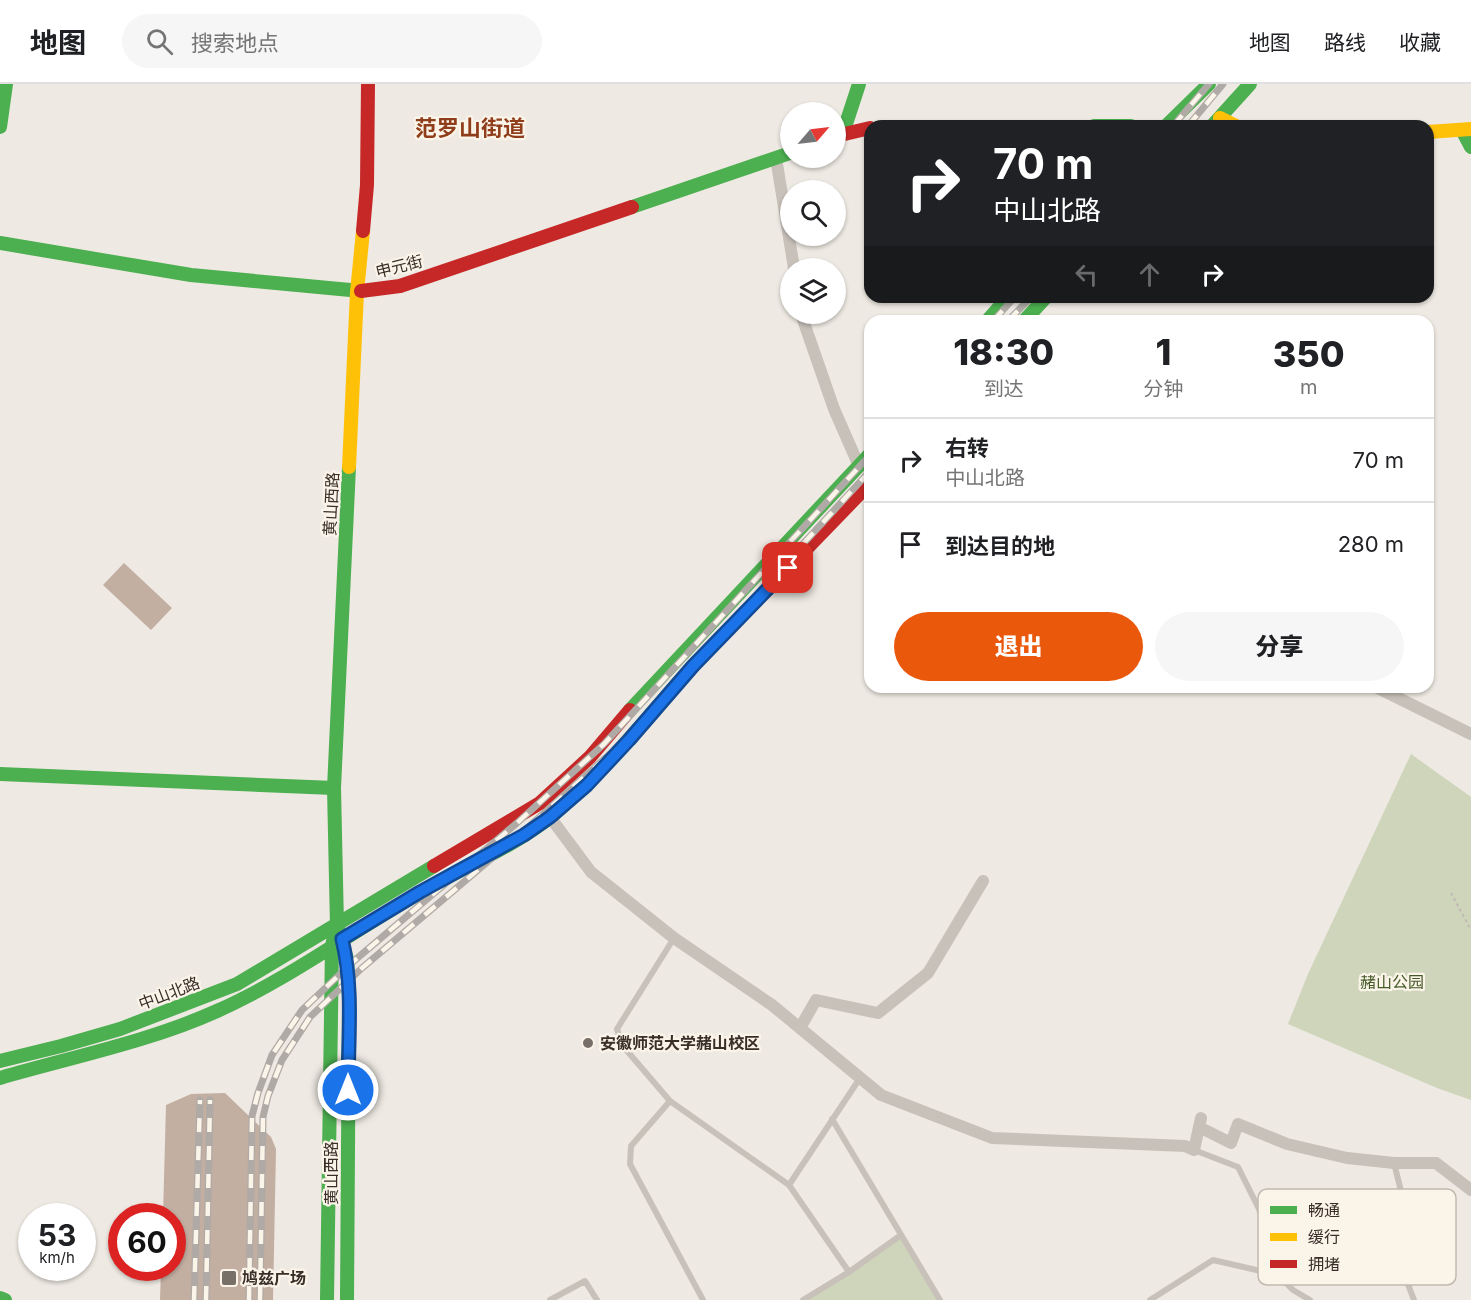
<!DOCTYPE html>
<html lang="zh">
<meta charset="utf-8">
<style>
:root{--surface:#fff;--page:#f6f6f6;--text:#202124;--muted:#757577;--line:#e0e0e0;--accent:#ea580c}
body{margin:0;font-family:Inter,"Noto Sans SC",sans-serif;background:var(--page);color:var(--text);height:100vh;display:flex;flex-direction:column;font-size:22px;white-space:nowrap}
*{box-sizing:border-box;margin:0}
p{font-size:20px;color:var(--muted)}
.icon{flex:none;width:33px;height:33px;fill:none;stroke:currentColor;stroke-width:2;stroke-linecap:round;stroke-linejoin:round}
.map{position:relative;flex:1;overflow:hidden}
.side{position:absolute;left:864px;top:231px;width:570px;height:378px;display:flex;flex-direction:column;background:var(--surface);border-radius:18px;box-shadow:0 2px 4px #0004}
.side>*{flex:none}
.guide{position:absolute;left:864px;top:36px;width:570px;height:183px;border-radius:18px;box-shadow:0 2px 4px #0004;background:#202124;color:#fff;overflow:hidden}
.needle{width:39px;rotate:62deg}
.buttons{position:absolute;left:780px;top:18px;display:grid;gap:12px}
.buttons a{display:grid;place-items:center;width:66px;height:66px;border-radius:50%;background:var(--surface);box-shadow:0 2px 4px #0004;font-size:30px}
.speed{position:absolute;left:18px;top:1119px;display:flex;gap:12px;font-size:30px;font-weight:700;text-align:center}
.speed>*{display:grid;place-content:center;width:78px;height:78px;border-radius:50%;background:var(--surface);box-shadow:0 2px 4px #0004;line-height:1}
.speed small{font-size:15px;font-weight:400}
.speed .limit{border:9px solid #d22;background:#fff;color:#111}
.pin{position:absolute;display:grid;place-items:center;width:51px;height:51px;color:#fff;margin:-26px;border-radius:12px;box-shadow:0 3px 9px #0006}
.me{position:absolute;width:66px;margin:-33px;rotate:0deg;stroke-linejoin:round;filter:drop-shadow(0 0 4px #0008)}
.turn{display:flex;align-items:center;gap:21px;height:126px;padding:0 30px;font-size:27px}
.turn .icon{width:78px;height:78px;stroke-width:2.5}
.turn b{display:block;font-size:42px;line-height:51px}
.lanes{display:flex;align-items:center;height:57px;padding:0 30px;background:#0003;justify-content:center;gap:30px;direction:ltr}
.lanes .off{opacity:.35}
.eta{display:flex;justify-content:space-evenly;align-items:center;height:102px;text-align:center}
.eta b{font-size:36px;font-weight:800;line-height:42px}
.primary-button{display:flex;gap:12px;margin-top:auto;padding:12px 30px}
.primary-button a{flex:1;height:69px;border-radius:36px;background:var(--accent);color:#fff;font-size:24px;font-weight:800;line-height:69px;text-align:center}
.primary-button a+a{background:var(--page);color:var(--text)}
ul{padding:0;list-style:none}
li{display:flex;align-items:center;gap:18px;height:84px;padding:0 30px;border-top:2px solid var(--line)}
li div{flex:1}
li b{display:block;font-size:22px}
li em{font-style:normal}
header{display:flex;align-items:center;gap:36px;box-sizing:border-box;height:84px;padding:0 30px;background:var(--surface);border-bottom:2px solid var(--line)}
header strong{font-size:28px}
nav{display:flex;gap:33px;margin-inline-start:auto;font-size:21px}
.search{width:420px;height:54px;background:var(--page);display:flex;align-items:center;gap:15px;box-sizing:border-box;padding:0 21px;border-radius:33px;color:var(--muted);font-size:22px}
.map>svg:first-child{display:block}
</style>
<header>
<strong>地图</strong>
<div class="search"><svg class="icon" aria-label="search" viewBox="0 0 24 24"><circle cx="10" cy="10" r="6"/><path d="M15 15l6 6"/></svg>搜索地点</div>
<nav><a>地图</a><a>路线</a><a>收藏</a></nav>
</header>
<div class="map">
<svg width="1471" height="1216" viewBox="0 0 1471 1216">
<rect width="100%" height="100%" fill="#eee9e2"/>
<path fill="#ced5ba" d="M1411,670L1471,713V1016L1437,1004L1288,940L1308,890Z
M901,1151L940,1216H802Z"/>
<path fill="#c3aea2" d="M124,479L172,524L151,546L103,501Z
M225,1009L271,1053L276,1065L273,1216H160L161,1184H172V1132H163L166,1021L191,1010Z"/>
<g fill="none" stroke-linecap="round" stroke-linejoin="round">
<path stroke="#c0bab3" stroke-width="2" stroke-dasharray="3 3" stroke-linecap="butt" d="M1451,809L1471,846"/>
<path stroke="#c8c1ba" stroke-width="6" d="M674,854L617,945L622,961L670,1017L631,1062L630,1080L703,1216
M670,1017L789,1101L849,1188
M832,1035L940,1216
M1194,1066L1238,1083L1259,1125L1278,1191
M1394,1079L1405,1123L1401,1182L1414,1216
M789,1101L860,994
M550,1216L585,1197L597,1216
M803,1216L849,1188L901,1151
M1150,1216L1213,1176L1278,1191L1293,1206L1310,1216"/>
<path stroke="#c8c1ba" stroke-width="12" d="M776,74L794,184
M801,230L834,325L859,382
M1376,603L1471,650
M550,733L591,788L674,854L772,921L881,1011L992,1054L1185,1062L1194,1066L1201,1034
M800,944L816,916L878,929L928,889L983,797
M1199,1043L1231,1059L1238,1040L1287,1060L1347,1074L1394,1079H1436L1471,1106"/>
<path stroke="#4caf50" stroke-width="14" d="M1094,42H1131
M1166,42L1209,0
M1212,42L1250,0
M0,43L6,0
M1462,46L1471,63
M843,49L859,0
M632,123L790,69
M0,159L191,191L361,207
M987,237L1008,213
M1024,237L1046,213
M630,626L870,370
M0,690L334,704
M337,842L334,704L349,383
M338,844L347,875L349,913L347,1216
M0,977L61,962L120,945L237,900L434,782
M0,994C72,973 148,958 217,927C289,895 353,847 421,808C465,782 514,763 554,730C606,686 648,632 694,581
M0,1214L5,1216
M327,1216L332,861L335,850"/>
<path stroke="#ffc107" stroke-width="14" d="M1220,34L1236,42
M1428,48L1471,45
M349,383L357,208L363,147"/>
<path stroke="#c62828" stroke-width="14" d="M836,52L870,44
M363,147L367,101L368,0
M361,207L400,202L632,123
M694,581L870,399
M434,782L540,719L590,673L630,626"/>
<defs>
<path id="rail" d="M1173,42L1209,0
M1188,42L1223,0
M993,237L1015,213
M1008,237L1031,213
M194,1216L200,1016
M206,1216L210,1016
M249,1216L252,1032L258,1009L272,971L302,926L355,876L517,739L604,660L870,371
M260,1216L263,1033L268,1012L282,976L310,933L362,884L524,747L612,668L870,387"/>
</defs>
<use href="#rail" stroke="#afaaa5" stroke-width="7"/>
<use href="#rail" stroke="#fbf4e9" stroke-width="4.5" stroke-dasharray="14" stroke-linecap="butt"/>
</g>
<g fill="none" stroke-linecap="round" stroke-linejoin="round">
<defs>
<path id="route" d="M348,1006C348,957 354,904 342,855L420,808L524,751L550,733L587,701L629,656L693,582L788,484"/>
</defs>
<use href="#route" stroke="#114b97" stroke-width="15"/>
<use href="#route" stroke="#1a73e8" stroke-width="10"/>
</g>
<g fill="#786f69" stroke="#fbf4e9" stroke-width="2">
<circle cx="588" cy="959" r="6"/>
<rect x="221" y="1186" width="16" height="16" rx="3"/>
</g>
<g text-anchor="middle" stroke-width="4.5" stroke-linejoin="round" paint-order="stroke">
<g font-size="16" fill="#392e28" stroke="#fbf4e9">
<text transform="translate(399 182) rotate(-14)" y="6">申元街</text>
<text transform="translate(331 420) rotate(-87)" y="6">黄山西路</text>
<text transform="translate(169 909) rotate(-21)" y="6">中山北路</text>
<text transform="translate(331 1089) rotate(-90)" y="6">黄山西路</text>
</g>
<g font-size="16" fill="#455a29" stroke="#fbf4e9">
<text x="1392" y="904">赭山公园</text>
</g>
<g font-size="16" font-weight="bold" fill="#392e28" stroke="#fbf4e9" text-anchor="start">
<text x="600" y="965">安徽师范大学赭山校区</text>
<text x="242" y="1200">鸠兹广场</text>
</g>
<g font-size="22" font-weight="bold" fill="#8f3d1a" stroke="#fbf4e9">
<text x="470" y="52">范罗山街道</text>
</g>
</g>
<rect x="1258" y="1105" width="198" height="96" rx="9" fill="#fbf4e9" stroke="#c1b9af" stroke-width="1.5"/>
<rect x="1270" y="1122" width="27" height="8" fill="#4caf50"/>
<rect x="1270" y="1149" width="27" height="8" fill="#ffc107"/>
<rect x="1270" y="1176" width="27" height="8" fill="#c62828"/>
<g font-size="16" fill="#392e28">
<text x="1308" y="1132">畅通</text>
<text x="1308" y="1159">缓行</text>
<text x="1308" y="1186">拥堵</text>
</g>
</svg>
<div class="buttons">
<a><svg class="needle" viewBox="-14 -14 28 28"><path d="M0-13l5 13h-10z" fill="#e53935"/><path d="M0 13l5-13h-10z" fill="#757577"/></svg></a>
<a><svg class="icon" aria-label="search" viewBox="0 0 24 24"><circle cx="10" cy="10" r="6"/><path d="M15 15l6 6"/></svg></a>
<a><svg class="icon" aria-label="layers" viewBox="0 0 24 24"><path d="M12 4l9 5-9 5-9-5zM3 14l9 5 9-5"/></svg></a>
</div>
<div class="speed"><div>53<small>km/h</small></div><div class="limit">60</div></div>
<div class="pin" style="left:788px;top:484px;background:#d93025"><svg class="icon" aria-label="arrive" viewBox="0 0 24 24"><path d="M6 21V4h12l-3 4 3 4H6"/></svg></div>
<svg class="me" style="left:348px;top:1006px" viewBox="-20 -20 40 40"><circle r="17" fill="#1a73e8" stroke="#fff" stroke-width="3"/><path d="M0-11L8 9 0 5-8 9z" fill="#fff"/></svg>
<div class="guide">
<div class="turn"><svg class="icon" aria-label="right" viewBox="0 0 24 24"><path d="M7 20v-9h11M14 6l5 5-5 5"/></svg><div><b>70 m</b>中山北路</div></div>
<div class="lanes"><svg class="icon off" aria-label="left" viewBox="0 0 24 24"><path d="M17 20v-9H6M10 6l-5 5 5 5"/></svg><svg class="icon off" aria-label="ahead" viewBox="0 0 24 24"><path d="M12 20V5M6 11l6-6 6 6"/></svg><svg class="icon" aria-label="right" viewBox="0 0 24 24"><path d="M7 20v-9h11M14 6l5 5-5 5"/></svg></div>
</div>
<section class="side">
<div class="eta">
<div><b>18:30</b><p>到达</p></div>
<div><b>1</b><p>分钟</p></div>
<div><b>350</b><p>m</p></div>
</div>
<ul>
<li><svg class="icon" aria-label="right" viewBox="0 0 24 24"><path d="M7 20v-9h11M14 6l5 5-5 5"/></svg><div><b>右转</b><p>中山北路</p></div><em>70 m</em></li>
<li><svg class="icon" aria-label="arrive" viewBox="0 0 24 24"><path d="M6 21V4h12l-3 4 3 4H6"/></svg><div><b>到达目的地</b></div><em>280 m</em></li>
</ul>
<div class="primary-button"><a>退出</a><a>分享</a></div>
</section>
</div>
